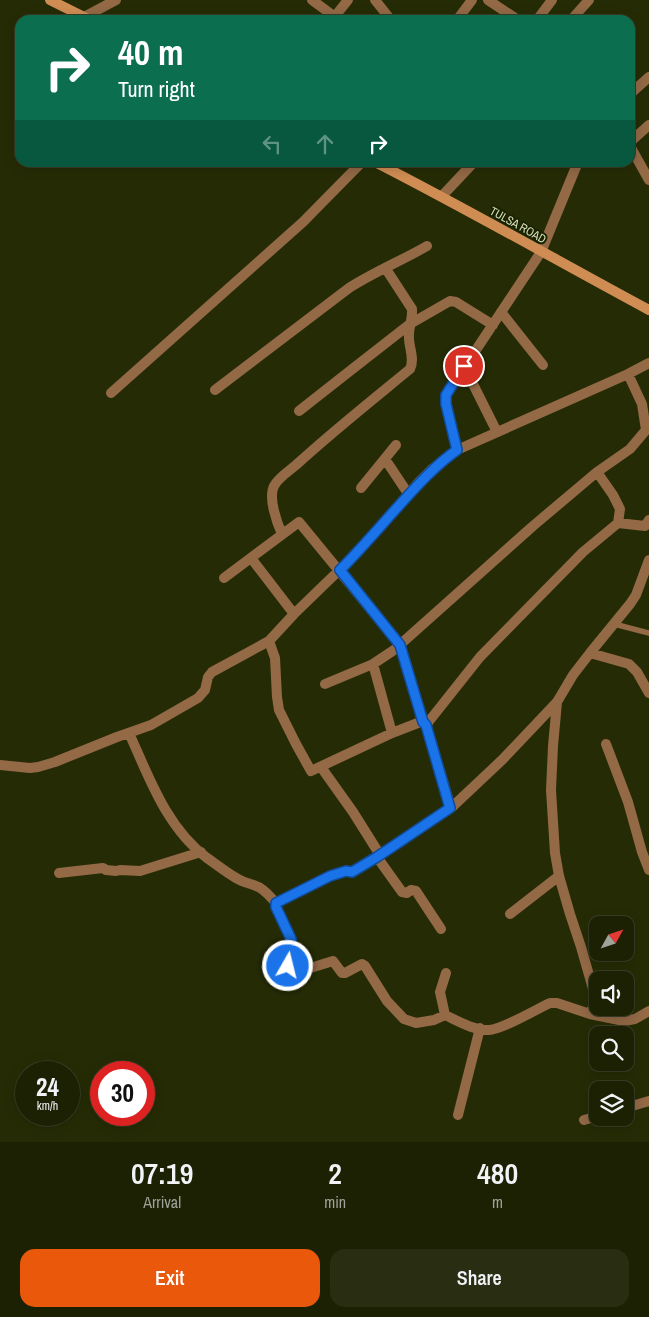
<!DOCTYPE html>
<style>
:root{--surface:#1c2104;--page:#292e13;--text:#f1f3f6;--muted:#a0a39a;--line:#3a3e26;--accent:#ea580c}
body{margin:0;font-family:"Archivo Narrow",sans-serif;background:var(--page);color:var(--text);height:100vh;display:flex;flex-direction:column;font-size:19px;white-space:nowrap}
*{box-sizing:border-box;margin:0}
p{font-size:16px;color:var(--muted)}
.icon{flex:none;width:28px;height:28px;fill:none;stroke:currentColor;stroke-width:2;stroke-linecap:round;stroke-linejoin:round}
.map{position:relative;height:1142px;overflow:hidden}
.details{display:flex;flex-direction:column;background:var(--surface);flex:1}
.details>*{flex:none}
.hud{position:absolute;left:15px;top:15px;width:620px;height:152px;border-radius:15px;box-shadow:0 2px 12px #0003,0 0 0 1px var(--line);background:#0b6e4f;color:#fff;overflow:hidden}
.needle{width:32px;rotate:50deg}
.buttons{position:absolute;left:589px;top:916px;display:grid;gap:10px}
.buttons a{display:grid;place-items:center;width:45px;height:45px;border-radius:10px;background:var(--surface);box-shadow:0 2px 12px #0003,0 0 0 1px var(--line);font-size:25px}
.speed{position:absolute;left:15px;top:1061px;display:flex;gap:10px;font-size:25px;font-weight:700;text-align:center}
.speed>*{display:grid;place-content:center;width:65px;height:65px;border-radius:50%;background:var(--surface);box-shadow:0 2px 12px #0003,0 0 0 1px var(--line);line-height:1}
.speed small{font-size:12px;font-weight:400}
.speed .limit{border:8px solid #d22;background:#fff;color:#111}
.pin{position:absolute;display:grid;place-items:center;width:42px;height:42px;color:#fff;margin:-21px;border:2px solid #fff;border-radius:50%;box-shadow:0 1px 5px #0007}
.me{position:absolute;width:55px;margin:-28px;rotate:8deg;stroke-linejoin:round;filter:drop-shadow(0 0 4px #0008)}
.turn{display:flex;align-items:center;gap:18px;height:105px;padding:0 20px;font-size:22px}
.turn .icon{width:65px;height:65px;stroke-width:2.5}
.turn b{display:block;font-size:35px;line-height:42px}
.lanes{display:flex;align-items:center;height:48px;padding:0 20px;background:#0003;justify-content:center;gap:25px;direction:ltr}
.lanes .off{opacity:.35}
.eta{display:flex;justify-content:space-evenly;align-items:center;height:85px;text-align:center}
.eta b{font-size:30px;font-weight:600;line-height:35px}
.cta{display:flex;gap:10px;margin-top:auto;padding:10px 20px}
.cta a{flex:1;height:58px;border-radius:15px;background:var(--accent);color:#fff;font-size:20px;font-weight:600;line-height:58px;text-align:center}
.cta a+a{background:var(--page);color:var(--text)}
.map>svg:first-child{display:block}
</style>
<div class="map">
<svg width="649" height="1142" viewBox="0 0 649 1142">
<rect width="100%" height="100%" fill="#252c05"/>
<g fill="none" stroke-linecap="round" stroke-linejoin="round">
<path stroke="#936946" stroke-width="5.5" d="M614,624L649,633"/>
<path stroke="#936946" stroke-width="10" d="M312,0L335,17
M375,0L391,20
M488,0L518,20
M84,17L116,0
M332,20L348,0
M457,20L472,0
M537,20L552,0
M571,20L589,0
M630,94L649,77
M630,142L649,125
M630,146L649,180
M442,196L474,162
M501,312L543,365
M464,366L497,432
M215,390L349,288C374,272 401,261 427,246
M111,393L303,222L362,162
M299,411L346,374L410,324L450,301L456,302L493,325
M457,450L446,403V395L541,252L578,162
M385,459L409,495
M361,488L396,445
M618,523L645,526L649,520
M282,534C277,523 268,498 274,486C278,478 289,471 296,465C332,432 371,401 410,369C415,359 409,348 409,338C408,328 413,319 412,309L386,269
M251,558L294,614
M224,578L299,522L400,645L423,721L426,725L451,808
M269,641L275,658L277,697L279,710L296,744L311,771L392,733L423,721
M590,653L629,664L637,672L649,693
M373,664L392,733
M325,684L373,664L394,650L533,526L597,472L630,449L646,430L642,404L628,374
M426,725L480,657L583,552L618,523L620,509L613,495L597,472
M129,733C149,777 166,827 207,858C216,864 232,877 242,881C246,883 252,884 256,886C265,889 270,897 276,903V907L291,939C293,950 282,968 294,973L333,961L342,973H345L362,964L365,966L387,1001L404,1019L416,1023L434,1020L445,1015C458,1021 475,1031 489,1030C501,1030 537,1009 550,1003H557L590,1014L624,1021L635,1019L649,1011
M606,744L628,802L642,852L649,870
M0,765L30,768L38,767L55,762L117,737L151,725L198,698L205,690L208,677L212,672L269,641L294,614L358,552L418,483L432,469L457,450L628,374L649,363
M321,767L353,812L380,855
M377,857L402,892L407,893L411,890L416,891L441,929
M59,873L103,868L106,870L116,871L120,870L140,871L201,852
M276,903L330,876L346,871L352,872L377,857L451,808L503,759L557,702
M510,914L559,876
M590,1014L595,1002V996L581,947L570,914L559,876L555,853L551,790L553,746L557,702L573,675L590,653L630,604L636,595L649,560
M445,1015L440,992L446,973
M625,1108L649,1101
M458,1115L480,1028
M584,1120L598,1116"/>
<path stroke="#d08d53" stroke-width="10" d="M50,0L90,20
M375,162C467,209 558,261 649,310"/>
</g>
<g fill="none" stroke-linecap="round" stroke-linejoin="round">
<defs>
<path id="route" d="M288,966L292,945L291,939L276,907V903L330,876L346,871L352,872L377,857L450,808L426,725L423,722L400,645L340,570C359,551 377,530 395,510C415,488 433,467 457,450L446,404V395L464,366"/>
</defs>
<use href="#route" stroke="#114b97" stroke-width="12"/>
<use href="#route" stroke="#1a73e8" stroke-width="9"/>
</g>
<g text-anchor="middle" stroke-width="4" stroke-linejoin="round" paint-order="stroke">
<g font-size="12" fill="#d4deb9" stroke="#1b2200">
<text transform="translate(518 225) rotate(29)" y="4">TULSA ROAD</text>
</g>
</g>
</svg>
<div class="buttons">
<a><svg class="needle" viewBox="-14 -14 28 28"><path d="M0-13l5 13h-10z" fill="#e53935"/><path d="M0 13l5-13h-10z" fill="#a0a39a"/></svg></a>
<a><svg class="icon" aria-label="sound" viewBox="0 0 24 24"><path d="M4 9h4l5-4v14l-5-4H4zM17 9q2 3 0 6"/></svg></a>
<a><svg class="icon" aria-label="search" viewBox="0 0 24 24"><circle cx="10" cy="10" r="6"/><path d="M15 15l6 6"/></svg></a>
<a><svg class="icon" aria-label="layers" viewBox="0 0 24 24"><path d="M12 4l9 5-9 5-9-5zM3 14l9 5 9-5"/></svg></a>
</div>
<div class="speed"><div>24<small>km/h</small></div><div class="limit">30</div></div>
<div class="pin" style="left:464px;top:366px;background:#d93025"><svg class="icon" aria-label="arrive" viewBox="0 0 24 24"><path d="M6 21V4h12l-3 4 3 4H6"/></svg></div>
<svg class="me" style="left:288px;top:966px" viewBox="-20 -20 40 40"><circle r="17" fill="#1a73e8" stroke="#fff" stroke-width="3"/><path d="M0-11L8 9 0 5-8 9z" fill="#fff"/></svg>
<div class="hud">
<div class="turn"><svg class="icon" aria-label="right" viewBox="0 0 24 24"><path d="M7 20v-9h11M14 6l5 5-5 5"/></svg><div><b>40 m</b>Turn right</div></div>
<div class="lanes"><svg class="icon off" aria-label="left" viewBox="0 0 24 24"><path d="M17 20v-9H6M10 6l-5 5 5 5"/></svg><svg class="icon off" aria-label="ahead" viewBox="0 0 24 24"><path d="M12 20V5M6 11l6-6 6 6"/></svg><svg class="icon" aria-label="right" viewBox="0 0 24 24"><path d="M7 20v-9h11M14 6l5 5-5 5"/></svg></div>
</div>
</div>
<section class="details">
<div class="eta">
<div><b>07:19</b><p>Arrival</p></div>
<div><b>2</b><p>min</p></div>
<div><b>480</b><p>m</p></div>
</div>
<div class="cta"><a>Exit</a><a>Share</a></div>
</section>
